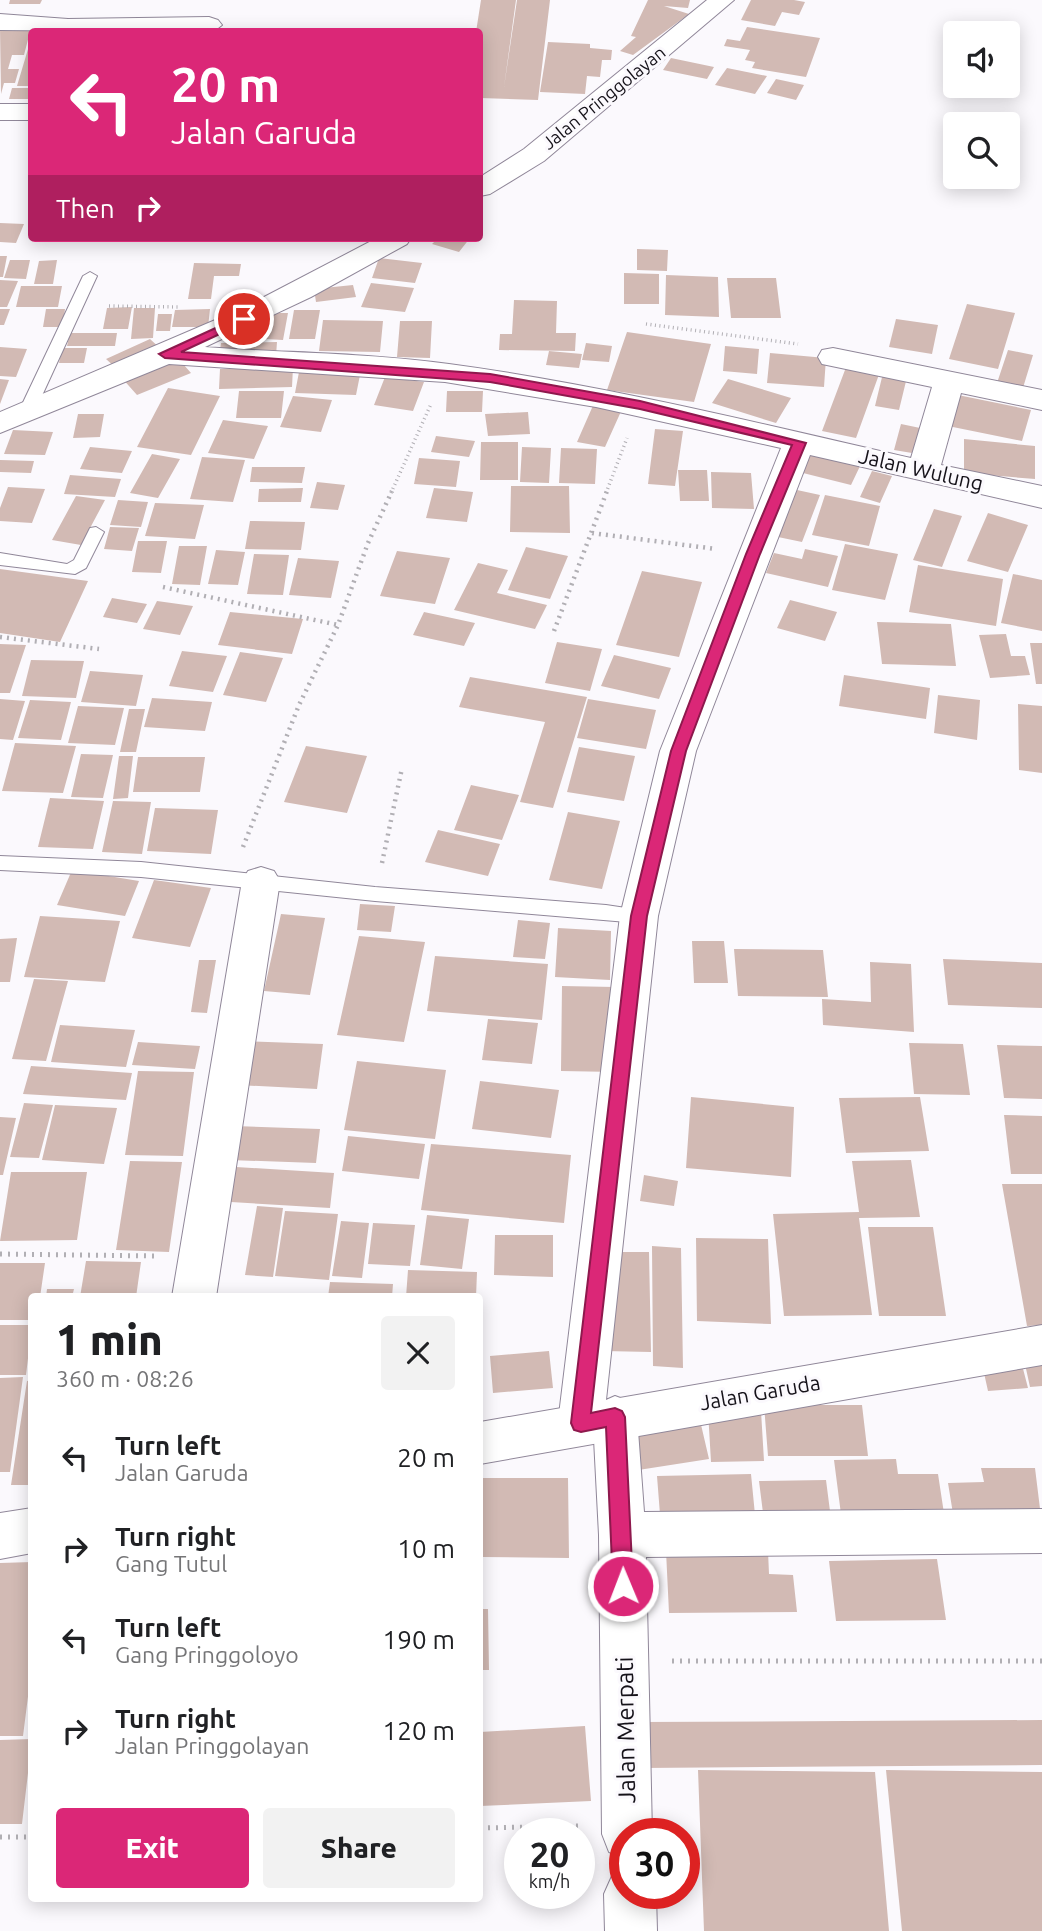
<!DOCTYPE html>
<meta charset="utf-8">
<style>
:root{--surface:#fff;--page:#f2f2f2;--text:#202124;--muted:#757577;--accent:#db2777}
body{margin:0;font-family:Ubuntu,sans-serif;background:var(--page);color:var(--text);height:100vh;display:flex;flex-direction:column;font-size:26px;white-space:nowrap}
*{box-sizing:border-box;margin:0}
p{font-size:23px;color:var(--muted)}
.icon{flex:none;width:38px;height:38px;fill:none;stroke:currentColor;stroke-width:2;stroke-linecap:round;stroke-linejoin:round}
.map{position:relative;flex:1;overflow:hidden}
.details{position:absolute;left:28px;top:1293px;width:455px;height:609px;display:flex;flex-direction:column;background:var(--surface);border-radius:7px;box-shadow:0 4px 18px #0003}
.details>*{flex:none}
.hud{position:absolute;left:28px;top:28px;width:455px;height:214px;border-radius:7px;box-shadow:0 4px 18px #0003;background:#db2777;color:#fff;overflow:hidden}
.controls{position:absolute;left:943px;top:21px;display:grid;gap:14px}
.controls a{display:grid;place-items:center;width:77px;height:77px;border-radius:7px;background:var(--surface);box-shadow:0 4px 18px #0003;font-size:35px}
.speed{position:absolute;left:504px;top:1818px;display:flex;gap:14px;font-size:35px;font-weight:700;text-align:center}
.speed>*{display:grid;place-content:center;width:91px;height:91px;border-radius:50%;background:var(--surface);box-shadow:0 4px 18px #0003;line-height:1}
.speed small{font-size:18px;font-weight:400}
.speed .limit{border:10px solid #d22;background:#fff;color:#111}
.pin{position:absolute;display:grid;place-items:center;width:60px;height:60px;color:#fff;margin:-30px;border:4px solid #fff;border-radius:50%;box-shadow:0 2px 7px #0007}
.me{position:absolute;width:77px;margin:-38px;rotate:359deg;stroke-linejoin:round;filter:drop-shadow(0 0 5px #0008)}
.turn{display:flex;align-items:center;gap:24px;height:147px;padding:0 28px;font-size:32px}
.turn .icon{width:91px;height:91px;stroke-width:2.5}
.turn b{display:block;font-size:49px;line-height:60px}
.then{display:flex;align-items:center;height:66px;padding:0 28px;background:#0003;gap:14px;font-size:26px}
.round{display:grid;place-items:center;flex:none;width:74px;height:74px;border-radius:7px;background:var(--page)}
.overview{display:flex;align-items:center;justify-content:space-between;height:119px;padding:0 28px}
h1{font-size:42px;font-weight:800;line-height:52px}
.primary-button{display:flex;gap:14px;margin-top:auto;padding:14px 28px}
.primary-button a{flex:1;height:80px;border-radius:7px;background:var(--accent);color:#fff;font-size:28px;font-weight:800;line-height:80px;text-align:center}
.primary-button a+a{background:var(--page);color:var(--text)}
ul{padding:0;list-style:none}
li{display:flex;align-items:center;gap:21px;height:91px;padding:0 28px}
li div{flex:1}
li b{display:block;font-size:26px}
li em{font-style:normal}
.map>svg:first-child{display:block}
</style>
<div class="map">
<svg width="1042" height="1931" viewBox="0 0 1042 1931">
<rect width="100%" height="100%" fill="#fbf9fd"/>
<path fill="#d2bab4" d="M10,0H42L40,4H9Z
M481,0H516L504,87L517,0H550L538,100L480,98V32H476Z
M648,0H690L688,8L664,6L689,14L633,55L620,51L636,37L631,36Z
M751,0H794L805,2L799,15L782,12L775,26L741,20Z
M747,27L820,38L806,77L752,68L755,62L745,60L750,50L724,46L727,39L740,41Z
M0,28H31L24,55H12L8,69H19L15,83H4L1,94Z
M31,39L32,86H17Z
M548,42L590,44V48L612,50L611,60H602L600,77L587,76L585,94L540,92Z
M671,58L714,67L707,79L663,70Z
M727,68L767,76L755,94L715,85Z
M776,79L804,85L796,100L767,93Z
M12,88H32V99H9Z
M947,114L1002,118V124H956V138H947Z
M0,223L24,224L16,243L0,242Z
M438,238H470L459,252L432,244Z
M637,249L668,250L667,271L637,270Z
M0,256H7L3,277H0Z
M379,258L422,263L415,283L372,278Z
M10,260H30L26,279L4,278Z
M57,260L53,284H34L39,261Z
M194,263L241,264L239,276H214L211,299H188Z
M624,273L659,274V304H624Z
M666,275L718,277L719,317L665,315Z
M727,278H776L781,318H731Z
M0,280L18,281L7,307H0Z
M371,283L414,288L405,312L361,307Z
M353,285L356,297L316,302L314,289Z
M21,286H62L58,307H16Z
M514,300L557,301L556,333H576L575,351L499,350L500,334H512Z
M967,304L1015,313L998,369L949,359Z
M132,307L128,329H103L107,308Z
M134,308H155L153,338L131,339Z
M0,309H10L4,325H0Z
M46,309H65L63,327H43Z
M210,309L208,327H172L175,310Z
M294,310H320L315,339H289Z
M271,313H288L283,340L265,339Z
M158,314H172L170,331H156Z
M896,319L938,325L932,354L889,347Z
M323,320L383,321L380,352L319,351Z
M400,321H432L430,358L397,357Z
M627,332L711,344L694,402L607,390Z
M70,333H117L115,346H67Z
M150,339L162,350L117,369L106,359Z
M277,342L276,356L219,357L221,343Z
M586,343L612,346L609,362L582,360Z
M725,346L759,349L757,374L723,371Z
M0,347L27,349L16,377L0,376Z
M62,348H87L84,363H59Z
M1008,350L1033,355L1022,391L996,386Z
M549,351L582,354L579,368L546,365Z
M770,353L826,358L824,387L767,383Z
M176,356L191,373L137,395L121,377Z
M848,362L881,369L856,438L822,431Z
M293,367L292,387L219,389L220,369Z
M884,369L908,373L899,410L875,406Z
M299,372L360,375L356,395L295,393Z
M385,377L424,382L413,411L374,405Z
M0,379L9,380L0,404Z
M728,379L791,398L776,423L712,403Z
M168,388L220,396L191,455L137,447Z
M239,391H284L281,418H236Z
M447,391H483L482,412H446Z
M953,394L1031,410L1022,441L943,425Z
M293,396L332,400L321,432L280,427Z
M595,401L623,407L605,447L577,442Z
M528,412L530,434L488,436L485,414Z
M78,414H104L100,437L73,438Z
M223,420L268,426L254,459L208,453Z
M901,424L925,429L918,454L894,450Z
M655,429L683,431L675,486L648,484Z
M13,430L53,432L45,455L4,454Z
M436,436L475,441L469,457L431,452Z
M964,439L1035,446V479L964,473Z
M481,442H518V480H480Z
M90,447L132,451L122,473L80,469Z
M522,447L551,448L549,483L520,482Z
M561,448L597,449L595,484L559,483Z
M809,451L861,464L851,485L799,472Z
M152,454L180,459L158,498L130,493Z
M202,457L245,460L233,502L190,499Z
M419,458L460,461L456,487L414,484Z
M0,460L34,461L31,473L0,472Z
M252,467H305L302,483L250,482Z
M678,470H707L709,501H680Z
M872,471L892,476L880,503L860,497Z
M711,472L751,473L754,509L712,508Z
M70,475L121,479L115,497L64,494Z
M317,482L345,485L338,510L310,508Z
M511,486H569L570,533L510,532Z
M8,487L45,489L32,523L0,521V508Z
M303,488L301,502H258L259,489Z
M434,488L473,492L467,522L426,518Z
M797,490L820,495L802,542L778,537Z
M825,495L880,506L869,546L812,535Z
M76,496L105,500L81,545L52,540Z
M118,500L148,502L141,527L110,525Z
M155,503L204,505L195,539L145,536Z
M934,509L962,516L942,567L913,560Z
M988,513L1028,525L1008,572L967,561Z
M250,521L305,522L301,550L245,549Z
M110,527L139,528L132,551L104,549Z
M138,541H167L161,573L132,572Z
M845,544L898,554L885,600L832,590Z
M179,546H207L200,585L172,584Z
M526,547L568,556L550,599L508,590Z
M805,549L838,556L828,587L766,573L774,553L802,559Z
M216,550L245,552L238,585L208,584Z
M397,551L450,558L435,604L380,596Z
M254,554L289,555L283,595L247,594Z
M298,558L339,561L331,598L289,595Z
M478,563L508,570L497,593L547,605L535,629L454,610Z
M918,565L1003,579L996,626L909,612Z
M0,569L88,581L60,642L0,633Z
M642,571L702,582L679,657L616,645Z
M1013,574L1042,580V631L1001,623Z
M112,598L147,604L137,623L103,617Z
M790,600L837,612L825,641L777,628Z
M157,601L193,606L180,635L143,629Z
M230,612L303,619L292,654L218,645Z
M424,612L475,623L464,646L413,635Z
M877,622L951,624L956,666L882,664Z
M1006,634L1011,656H1025L1030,675L990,678L979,635Z
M557,642L602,649L590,691L545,683Z
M1030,643H1042V684H1036Z
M0,644L26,645L10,693H0Z
M182,651L227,656L213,692L169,686Z
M240,652L283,658L266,702L223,695Z
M614,655L671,668L659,699L601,686Z
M31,660L84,661L76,698L22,696Z
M90,671L143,675L136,706L81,702Z
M844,675L930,688L926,719L839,706Z
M470,677L587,697L553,808L520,802L545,722L459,707Z
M938,695L980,700L977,740L934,733Z
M152,698L212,702L205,731L144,727Z
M0,699L25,701L13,740L0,739Z
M588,699L656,710L646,749L577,738Z
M30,700L71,702L61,740L18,738Z
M1018,704L1042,706V773L1019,770Z
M78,706L124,708L115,745L68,743Z
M129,709H145L136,752H120Z
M15,743L76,746L63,793L2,791Z
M306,746L367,756L347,813L284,802Z
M579,747L635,756L624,801L567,792Z
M81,754L113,755L103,798L71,797Z
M119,756H133L128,798L113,799Z
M138,757H205L200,792H133Z
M471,785L519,795L502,840L454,830Z
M50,798L104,801L93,849L38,847Z
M113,801L151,802L142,854L102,852Z
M155,808L218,810L211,854L147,851Z
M568,812L620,821L602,889L549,880Z
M438,830L500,844L488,876L425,862Z
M72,870L139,881L125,916L57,905Z
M154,880L211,888L190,947L132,938Z
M360,904L395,906L391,932L357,930Z
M281,914L325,918L310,995L264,991Z
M40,916L120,921L105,982L24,977Z
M518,920L550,923L545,959L513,957Z
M558,928L611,931L610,980L555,977Z
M359,936L425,942L404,1042L337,1035Z
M17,938L10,982H0V939Z
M692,941H724L728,983H694Z
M734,949L823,950L828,997L738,996Z
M435,956L548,964L542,1020L427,1011Z
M943,959L1042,963V1008L948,1005Z
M199,960H216L207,1013L191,1012Z
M870,962L911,964L914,1032L823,1025L822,999L871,1002Z
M34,979L68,981L46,1061L12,1059Z
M562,986L615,987L616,1072L561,1071Z
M488,1019L538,1023L532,1064L482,1060Z
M60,1025L135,1030L126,1067L51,1062Z
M244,1041L323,1044L317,1089L237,1085Z
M138,1042L200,1046L195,1069L132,1065Z
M909,1043L963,1044L970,1095L914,1094Z
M997,1045L1042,1046V1099L1004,1098Z
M357,1061L446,1070L435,1139L344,1130Z
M31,1066L132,1073L126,1100L23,1094Z
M138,1071L194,1072L183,1156L125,1155Z
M480,1081L559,1090L551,1138L472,1129Z
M691,1097L794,1107L791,1177L686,1168Z
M920,1097L929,1151L846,1153L839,1098Z
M24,1103L53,1105L39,1158L10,1157Z
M55,1105L117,1108L104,1164L42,1160Z
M1004,1115L1042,1116V1174H1011Z
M0,1117L16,1118L3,1175H0Z
M234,1126L320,1129L316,1163L229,1160Z
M348,1136L425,1144L419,1179L342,1171Z
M431,1144L571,1155L564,1223L421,1210Z
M911,1160L920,1217L859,1218L872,1315L784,1316L773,1214L859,1212L852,1161Z
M130,1161L182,1162L169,1252L116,1250Z
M220,1166L334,1173L330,1208L214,1201Z
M11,1172H87L77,1240L0,1241Z
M644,1175L678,1181L674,1206L640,1201Z
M1002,1184H1042V1325L1027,1326Z
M257,1206L283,1208L273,1277L245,1275Z
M285,1211L338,1214L329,1280L275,1276Z
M427,1215L469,1219L462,1269L420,1265Z
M341,1221L369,1223L362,1278L332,1276Z
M373,1223L415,1225L410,1266L368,1264Z
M868,1227H933L946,1316H879Z
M495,1235H553V1277L494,1275Z
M696,1238L768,1239L771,1324L697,1321Z
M652,1246L681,1248L683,1368L653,1366Z
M603,1252H649L651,1352L604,1351Z
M86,1261L141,1262L136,1297H80Z
M0,1263H45L40,1297H32V1320H0Z
M408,1270L477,1272L476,1297H406Z
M330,1282L393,1284L392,1297H328Z
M47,1289H74L72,1297H46Z
M0,1325H32L26,1375H0Z
M549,1351L553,1388L493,1393L490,1356Z
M1042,1353V1386L1030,1387L1023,1355Z
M1021,1361L1028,1388L988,1391L982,1364Z
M23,1377L10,1472H0V1378Z
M32,1380V1485H11L27,1381Z
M764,1405H862L868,1456H768Z
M708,1411H761L764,1461L711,1462Z
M699,1416L709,1459L632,1471L623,1429Z
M896,1459L898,1474H938L945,1520L842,1522L834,1460Z
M981,1468H1035L1042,1525L955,1526L948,1483L984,1482Z
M751,1474L756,1525L661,1527L657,1476Z
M483,1478H568L569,1558L482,1557Z
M826,1480L831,1519L764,1521L759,1481Z
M666,1551H768L769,1574L793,1575L797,1612L669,1613Z
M937,1559L946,1620L836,1621L829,1561Z
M32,1562V1665L23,1736H0V1563Z
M480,1609H488L489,1670H480Z
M1042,1720V1765L643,1768L641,1722Z
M585,1726L591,1801L480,1806V1732Z
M32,1739L22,1824H0V1740Z
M698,1770L875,1772L889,1931H704Z
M886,1770L1042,1772V1931H902Z"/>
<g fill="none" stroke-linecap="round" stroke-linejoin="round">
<defs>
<path id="service" d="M90,272L97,276L34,413L31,416H21L18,413L83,276Z
M96,527L104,532L86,568L75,574L0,565V553L67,564L74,560L90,528Z
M0,856L141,862L375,887L606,905L646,911L648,916L646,921L639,923L375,901L141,877L0,870Z"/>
<path id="minor" d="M707,0H734L544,161L490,194L480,196V177L524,149Z
M0,14L68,19L209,17L218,20L222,25L213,32L0,30Z
M0,104H32V120H0Z
M377,238H411L407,244L311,297L205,347C286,353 369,353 449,364C605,385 758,423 911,458L932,387L822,364L818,357L822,350L833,348L1042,390V410L961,393L941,465L1042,486V508L810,455L696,751L658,916L606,1400L615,1396L631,1402L637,1417L644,1512L1042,1509V1553L646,1557L652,1834H625V1858L609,1852L602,1834L599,1535L594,1439L581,1444L565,1438L558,1423L620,916L660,751L781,448L596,407L445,382L169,364L0,433V412L241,309Z
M261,867L274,871L280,881L216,1297H172L242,881L248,871Z
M625,1870V1894H656L657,1931H605L604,1894L612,1876Z"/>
<path id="tertiary" d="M1042,1325V1365L480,1464V1422Z
M32,1508V1553L0,1559V1513Z"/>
</defs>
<use href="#service" stroke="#908799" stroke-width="2"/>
<use href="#minor" stroke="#908799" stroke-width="2"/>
<use href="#tertiary" stroke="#908799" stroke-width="2"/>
<path stroke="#b1afb4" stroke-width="3.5" stroke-dasharray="1 3.5" stroke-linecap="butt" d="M109,306L181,307
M646,324L798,344
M391,493L431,404
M606,493L627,438"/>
<path stroke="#b1afb4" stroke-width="4.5" stroke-dasharray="2 5" stroke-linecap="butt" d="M592,533L716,549
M163,587L338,625
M554,631L607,491
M0,637L99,649
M243,847L299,705L338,625L368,543L392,491
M382,863L402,768"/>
<path stroke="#b1afb4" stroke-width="5" stroke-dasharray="2 6" stroke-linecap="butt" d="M0,1254L157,1256
M672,1661H1042
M480,1828L580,1826
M0,1837H32"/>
<use href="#service" fill="#fff" fill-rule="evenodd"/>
<use href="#minor" fill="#fff" fill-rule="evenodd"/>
<use href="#tertiary" fill="#fff" fill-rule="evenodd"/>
</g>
<path fill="#db2777" stroke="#8e194d" stroke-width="2" d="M244,315L250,319L248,321L181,352L490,374L640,401L806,443L760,554L686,751L647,916L591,1413L615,1408L622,1411L625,1417L633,1586L630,1592L623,1595L616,1592L613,1586L606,1427L581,1432L574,1430L571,1423L631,916L671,751L746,554L792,445L640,409L490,382L165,358L159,354Z"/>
<g text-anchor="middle" stroke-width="6" stroke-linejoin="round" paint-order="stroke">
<g font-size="18" fill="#151219" stroke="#fbf9fd">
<text transform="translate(604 98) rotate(-39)" y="6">Jalan Pringgolayan</text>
</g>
<g font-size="21" fill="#151219" stroke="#fbf9fd">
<text transform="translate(921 470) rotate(13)" y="7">Jalan Wulung</text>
<text transform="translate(760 1393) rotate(-10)" y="7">Jalan Garuda</text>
</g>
<g font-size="24" fill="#151219" stroke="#fbf9fd">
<text transform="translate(626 1730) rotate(-91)" y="8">Jalan Merpati</text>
</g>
</g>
</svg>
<div class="controls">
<a><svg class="icon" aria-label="sound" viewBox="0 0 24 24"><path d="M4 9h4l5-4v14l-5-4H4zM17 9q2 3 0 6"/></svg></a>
<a><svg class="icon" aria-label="search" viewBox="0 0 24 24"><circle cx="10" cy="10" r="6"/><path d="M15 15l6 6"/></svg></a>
</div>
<div class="speed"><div>20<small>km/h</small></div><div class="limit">30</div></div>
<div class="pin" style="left:244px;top:319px;background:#d93025"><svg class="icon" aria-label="arrive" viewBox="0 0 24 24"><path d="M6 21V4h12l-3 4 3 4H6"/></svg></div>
<svg class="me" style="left:623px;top:1586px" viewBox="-20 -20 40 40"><circle r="17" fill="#db2777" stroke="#fff" stroke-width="3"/><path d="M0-11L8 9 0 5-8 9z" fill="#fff"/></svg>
<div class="hud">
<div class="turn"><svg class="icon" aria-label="left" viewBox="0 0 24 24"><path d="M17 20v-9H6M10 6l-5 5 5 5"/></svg><div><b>20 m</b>Jalan Garuda</div></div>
<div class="then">Then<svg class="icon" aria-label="right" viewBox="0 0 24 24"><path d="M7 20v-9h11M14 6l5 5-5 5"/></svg></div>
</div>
<section class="details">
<div class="overview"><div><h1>1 min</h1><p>360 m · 08:26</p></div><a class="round"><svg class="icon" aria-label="close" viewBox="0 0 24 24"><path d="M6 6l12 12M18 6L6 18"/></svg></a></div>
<ul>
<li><svg class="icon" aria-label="left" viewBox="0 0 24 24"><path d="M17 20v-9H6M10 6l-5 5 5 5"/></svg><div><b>Turn left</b><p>Jalan Garuda</p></div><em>20 m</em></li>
<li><svg class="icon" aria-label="right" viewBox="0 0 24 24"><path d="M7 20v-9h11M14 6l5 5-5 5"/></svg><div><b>Turn right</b><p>Gang Tutul</p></div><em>10 m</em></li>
<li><svg class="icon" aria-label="left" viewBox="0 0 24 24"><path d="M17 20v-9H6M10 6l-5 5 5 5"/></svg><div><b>Turn left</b><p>Gang Pringgoloyo</p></div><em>190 m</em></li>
<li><svg class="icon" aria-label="right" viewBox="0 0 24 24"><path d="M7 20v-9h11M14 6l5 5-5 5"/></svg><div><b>Turn right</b><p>Jalan Pringgolayan</p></div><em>120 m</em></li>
</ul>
<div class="primary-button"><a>Exit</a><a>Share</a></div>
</section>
</div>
